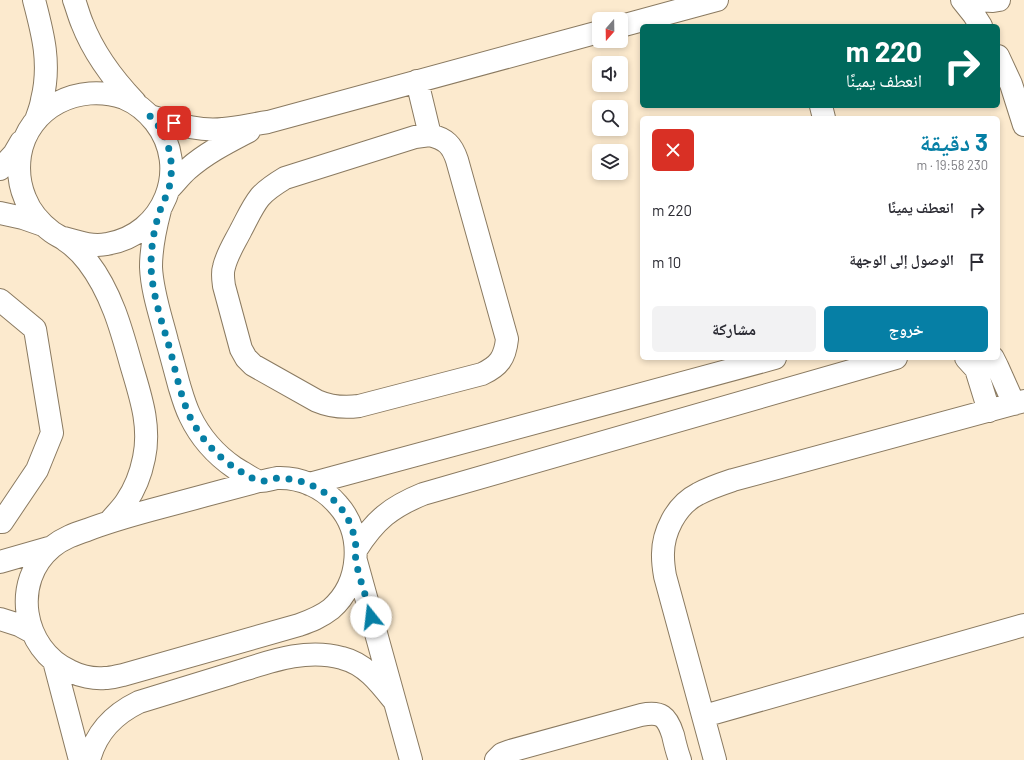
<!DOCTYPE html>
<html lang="ar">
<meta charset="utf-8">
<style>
:root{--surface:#fff;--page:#f2f2f3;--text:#2b2b33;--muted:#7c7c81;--accent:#067fa5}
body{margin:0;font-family:Barlow,"Noto Naskh Arabic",sans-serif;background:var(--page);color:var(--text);direction:rtl;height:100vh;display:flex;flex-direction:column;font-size:15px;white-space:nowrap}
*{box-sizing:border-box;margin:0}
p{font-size:13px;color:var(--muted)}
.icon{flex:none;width:22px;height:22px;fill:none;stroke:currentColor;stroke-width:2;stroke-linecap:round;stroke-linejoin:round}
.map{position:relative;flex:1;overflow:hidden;direction:ltr}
.sheet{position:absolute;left:640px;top:116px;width:360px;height:244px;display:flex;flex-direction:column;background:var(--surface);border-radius:6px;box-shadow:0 2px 6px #0003;direction:rtl}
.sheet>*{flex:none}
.guide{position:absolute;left:640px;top:24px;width:360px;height:84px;border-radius:6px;box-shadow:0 2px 6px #0003;direction:rtl;background:#00695c;color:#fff;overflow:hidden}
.needle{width:26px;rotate:200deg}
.controls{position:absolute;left:592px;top:12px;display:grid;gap:8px}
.controls a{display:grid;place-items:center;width:36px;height:36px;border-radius:6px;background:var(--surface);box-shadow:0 2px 6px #0003;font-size:20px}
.pin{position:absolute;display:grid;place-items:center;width:34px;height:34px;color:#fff;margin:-17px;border-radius:8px;box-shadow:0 2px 6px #0006}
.me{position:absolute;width:44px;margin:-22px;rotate:344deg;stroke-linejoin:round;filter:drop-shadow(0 0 3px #0008)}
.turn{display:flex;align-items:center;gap:14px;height:84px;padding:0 12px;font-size:18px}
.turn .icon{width:52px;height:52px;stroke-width:2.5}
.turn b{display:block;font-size:28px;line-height:34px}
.round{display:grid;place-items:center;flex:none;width:42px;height:42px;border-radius:6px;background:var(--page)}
.head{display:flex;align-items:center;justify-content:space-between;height:68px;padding:0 12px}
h1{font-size:24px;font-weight:700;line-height:30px;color:var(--accent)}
.cta{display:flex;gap:8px;margin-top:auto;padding:8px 12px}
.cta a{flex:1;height:46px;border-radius:6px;background:var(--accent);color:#fff;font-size:16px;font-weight:700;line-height:46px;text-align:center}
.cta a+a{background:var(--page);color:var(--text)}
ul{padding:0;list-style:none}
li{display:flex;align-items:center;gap:12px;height:52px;padding:0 12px}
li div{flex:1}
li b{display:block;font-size:15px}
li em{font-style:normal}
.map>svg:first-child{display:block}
</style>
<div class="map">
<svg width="1024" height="760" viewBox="0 0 1024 760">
<rect width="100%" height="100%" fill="#fceace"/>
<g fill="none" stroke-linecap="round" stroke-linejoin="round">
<defs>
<path id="minor" d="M34,0C43,34 51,64 42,100C41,107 38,114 36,120
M74,0C77,8 79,16 82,23C94,54 113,79 135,102
M962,0L974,15L981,26
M975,0L993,1L999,0
M621,26L717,0
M998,56L1011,84L1024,125
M417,81L430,135
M821,106L824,118
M150,116C174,123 198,132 223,129C238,128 253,124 268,122L599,32
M430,135C446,139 452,145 457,160L507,339C505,358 499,366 482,374L359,406C344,408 331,407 317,401L253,365L246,358L241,349L224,286C223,279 222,273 224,267C227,254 235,242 241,230C247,219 252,207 260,197C267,189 275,184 285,178L415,137Z
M0,169L14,154L21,142
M169,189C175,183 181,175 188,169C206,153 228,142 249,131
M160,210C155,229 151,247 151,267C152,292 161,317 167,341C171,355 175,370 179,385C182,395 185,406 190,416C200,437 216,455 235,468C241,471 253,480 259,481C264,482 271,479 277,478C300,477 323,487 338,505C364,534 361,583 331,609C321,617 310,621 299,625L123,675C117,676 111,678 105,678C94,679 80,676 70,671C22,649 11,581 52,547C63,538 75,534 87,530C108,522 129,516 151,510C187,500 223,491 259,481
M0,213L23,218L43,225
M64,238C78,242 92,247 107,244C164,235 191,168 155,122C147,112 136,103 124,98C79,82 28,107 20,155C18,169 19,184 25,198C30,211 40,223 52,232C56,235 61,237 65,240C74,246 82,254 88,262C111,292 121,328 131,364C140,395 151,425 144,458C141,473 135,489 126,502C122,508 116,514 111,520
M0,300L35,329L52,433L37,470L2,522H0
M966,358L976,369L989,411
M993,358L997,366L1014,404
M309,484L775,358
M356,550C375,520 391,507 423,494L896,358
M356,561L411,760
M0,562L52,547
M0,619L19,625L32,632
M54,661L80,760
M704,716L1024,625
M89,760C96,732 114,714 139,702C168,693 198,684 227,675C264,664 303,647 342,658C366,664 380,683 395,702
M496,760L502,754L510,751L641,715C661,711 667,716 673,735C675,744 677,752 680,760
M715,760L665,576C664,570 663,563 663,557C662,533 676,505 698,494C709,488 721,484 733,480L1024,401"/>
</defs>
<use href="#minor" stroke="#8a7a61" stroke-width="24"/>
<use href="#minor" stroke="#fff" stroke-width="22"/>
</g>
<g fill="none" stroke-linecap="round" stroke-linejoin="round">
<path stroke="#067fa5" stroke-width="7" stroke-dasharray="0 12.6" d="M174,123L150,116C154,120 157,124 160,128C171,146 174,168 169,188C167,196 162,203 160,211C154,228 151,247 151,266C152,295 163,325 171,353C176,374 181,396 189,415C202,442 223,463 249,476C252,478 257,481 260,481C266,482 272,478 279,478C308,479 336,494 349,521C353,530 356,541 356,551C356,554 355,557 356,560C356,566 359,572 360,578C364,591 368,604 371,617"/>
</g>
</svg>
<div class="controls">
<a><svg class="needle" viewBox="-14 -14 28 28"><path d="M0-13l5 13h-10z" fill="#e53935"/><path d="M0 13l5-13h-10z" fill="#7c7c81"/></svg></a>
<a><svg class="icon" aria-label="sound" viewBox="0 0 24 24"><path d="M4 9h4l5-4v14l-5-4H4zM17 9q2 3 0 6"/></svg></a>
<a><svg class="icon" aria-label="search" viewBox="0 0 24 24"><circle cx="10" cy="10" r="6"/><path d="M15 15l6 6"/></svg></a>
<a><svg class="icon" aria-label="layers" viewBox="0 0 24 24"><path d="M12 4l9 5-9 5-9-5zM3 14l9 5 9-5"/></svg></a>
</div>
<div class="pin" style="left:174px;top:123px;background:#d93025"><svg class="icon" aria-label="arrive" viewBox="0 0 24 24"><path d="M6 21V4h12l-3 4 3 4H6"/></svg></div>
<svg class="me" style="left:371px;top:617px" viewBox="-20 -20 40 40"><circle r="19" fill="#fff"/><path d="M0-13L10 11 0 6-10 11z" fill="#067fa5"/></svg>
<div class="guide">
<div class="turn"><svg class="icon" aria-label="right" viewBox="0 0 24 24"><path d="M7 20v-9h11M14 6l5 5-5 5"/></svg><div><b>220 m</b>انعطف يمينًا</div></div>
</div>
<section class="sheet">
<div class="head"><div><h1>3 دقيقة</h1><p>230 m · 19:58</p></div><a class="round" style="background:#d93025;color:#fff"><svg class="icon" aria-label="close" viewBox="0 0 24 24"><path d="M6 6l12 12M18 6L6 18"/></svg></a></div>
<ul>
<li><svg class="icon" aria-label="right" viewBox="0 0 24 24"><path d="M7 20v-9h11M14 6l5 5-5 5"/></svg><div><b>انعطف يمينًا</b></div><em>220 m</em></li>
<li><svg class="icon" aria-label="arrive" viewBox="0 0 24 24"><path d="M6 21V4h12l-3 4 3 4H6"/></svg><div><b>الوصول إلى الوجهة</b></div><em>10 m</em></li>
</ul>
<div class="cta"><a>خروج</a><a>مشاركة</a></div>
</section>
</div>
